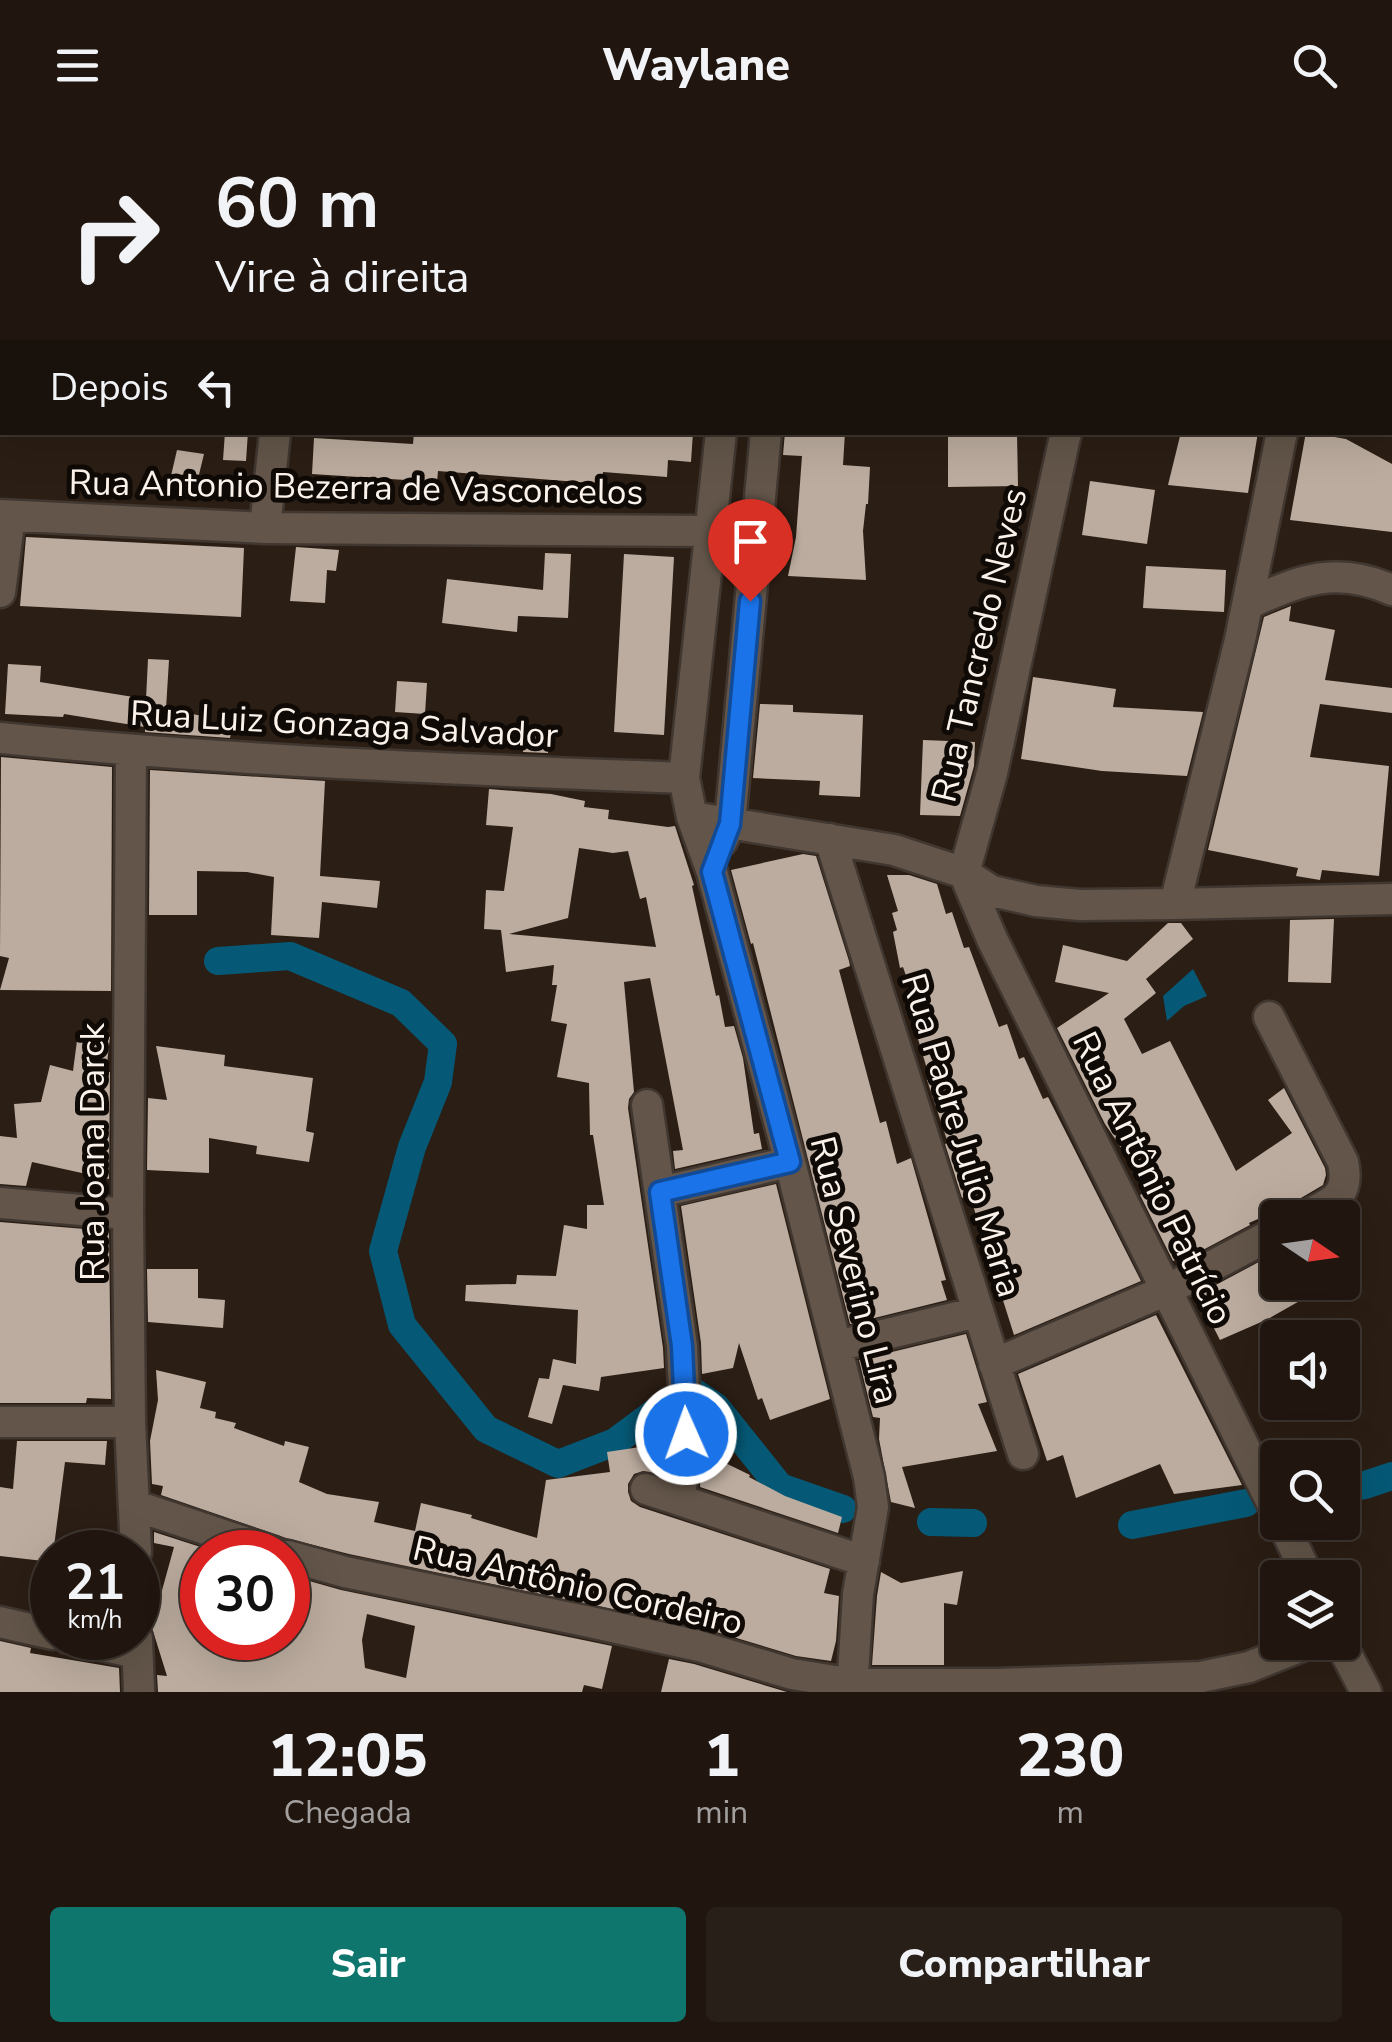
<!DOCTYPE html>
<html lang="pt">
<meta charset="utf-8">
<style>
:root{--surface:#20160f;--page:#281f18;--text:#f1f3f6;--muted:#a29f9e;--line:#3d352f;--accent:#0f766e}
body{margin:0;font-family:"Nunito Sans",sans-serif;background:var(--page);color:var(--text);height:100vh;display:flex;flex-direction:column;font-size:38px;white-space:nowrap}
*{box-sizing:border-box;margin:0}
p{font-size:32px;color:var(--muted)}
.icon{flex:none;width:55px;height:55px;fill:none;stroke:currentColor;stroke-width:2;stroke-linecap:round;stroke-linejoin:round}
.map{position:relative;height:1562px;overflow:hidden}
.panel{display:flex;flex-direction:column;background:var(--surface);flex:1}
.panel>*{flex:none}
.hud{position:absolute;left:0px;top:0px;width:1392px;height:305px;box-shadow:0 10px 40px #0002,0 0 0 2px var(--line);background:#20160f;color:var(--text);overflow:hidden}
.needle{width:65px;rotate:103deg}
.buttons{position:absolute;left:1260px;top:1070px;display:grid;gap:20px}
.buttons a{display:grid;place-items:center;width:100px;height:100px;border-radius:10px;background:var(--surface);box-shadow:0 10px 40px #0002,0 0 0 2px var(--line);font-size:50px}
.speed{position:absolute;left:30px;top:1400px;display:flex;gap:20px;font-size:50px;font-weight:700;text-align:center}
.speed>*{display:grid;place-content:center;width:130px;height:130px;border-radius:50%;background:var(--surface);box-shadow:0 10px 40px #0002,0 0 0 2px var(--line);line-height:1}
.speed small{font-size:25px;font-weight:400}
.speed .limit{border:15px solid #d22;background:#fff;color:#111}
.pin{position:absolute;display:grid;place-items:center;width:85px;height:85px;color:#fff;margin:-102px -42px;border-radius:50% 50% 50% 0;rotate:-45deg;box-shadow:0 0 10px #0007}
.pin .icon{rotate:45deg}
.me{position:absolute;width:110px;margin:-55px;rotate:358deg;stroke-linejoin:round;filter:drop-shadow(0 0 8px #0008)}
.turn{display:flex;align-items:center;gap:35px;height:210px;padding:0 50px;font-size:45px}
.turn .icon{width:130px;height:130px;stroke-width:2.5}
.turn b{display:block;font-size:70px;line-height:85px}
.then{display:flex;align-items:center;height:95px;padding:0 50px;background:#0003;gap:20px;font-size:38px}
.eta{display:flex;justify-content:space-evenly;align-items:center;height:170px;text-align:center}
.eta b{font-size:60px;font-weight:800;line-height:70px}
.action{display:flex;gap:20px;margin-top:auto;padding:20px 50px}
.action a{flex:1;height:115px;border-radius:10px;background:var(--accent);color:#fff;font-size:40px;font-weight:800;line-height:115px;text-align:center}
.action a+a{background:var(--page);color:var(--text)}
header{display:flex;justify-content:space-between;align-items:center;height:130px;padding:0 50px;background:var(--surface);font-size:45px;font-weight:800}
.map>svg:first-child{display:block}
</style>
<header><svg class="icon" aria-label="menu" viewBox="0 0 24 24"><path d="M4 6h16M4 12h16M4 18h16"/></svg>Waylane<svg class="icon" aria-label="search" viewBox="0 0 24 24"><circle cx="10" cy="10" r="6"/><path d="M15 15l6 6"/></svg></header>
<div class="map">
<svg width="1392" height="1562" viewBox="0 0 1392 1562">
<rect width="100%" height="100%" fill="#2b1e14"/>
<path fill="#055976" d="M1193,839L1207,866L1184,876L1167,891L1163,866Z"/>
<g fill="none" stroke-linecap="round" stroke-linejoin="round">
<path stroke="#055976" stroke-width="28" d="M218,831L290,826L401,873L443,914L438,952L412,1017L383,1121L402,1195L486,1299L558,1334L615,1312L677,1266
M692,1261L716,1277L780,1357L843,1379
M1342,1358L1365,1355L1392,1346
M931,1392L973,1393
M1132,1395L1246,1373"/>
</g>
<path fill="#bcac9f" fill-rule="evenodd" d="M225,302H248L246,331L223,330Z
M414,302H693L691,332L668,330L667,347L603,342V354L438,341L437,352L312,344L314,308L413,314Z
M785,302H845L843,335L870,337L868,374H866L863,401L866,450L788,446L796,407L802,326L783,325Z
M1181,302H1258L1248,363L1168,355Z
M1306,302L1346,309L1392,334V402L1290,390Z
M1017,303L1018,356L948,357V304Z
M177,320L204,324L193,369L167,363Z
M1090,351L1155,360L1147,414L1082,405Z
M26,407L244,418L241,487L20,476Z
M296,417L339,420L336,441L327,440L325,473L290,471Z
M545,423L571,424L568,488L518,486L517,502L442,493L447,449L543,460Z
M624,424L674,427L664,605L614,602Z
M1146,436L1226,440L1224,482L1143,478Z
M1291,476L1289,491L1335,500L1325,550L1392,558V583L1320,574L1310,627L1389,636L1379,746L1322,740L1320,750L1296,746L1298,738L1208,720L1264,487Z
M148,529L169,530L166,579L208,587L207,592L232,597L230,608L145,602V597L64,584L63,587L5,584L8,534L41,536L40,552L146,569Z
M1033,547L1116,559L1113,577L1203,582L1187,646L1102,641L1021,629Z
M397,551L427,553L425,584L395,582Z
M760,574L793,575V582L863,585L860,667L819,665L820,651L753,648Z
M524,599L549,600L548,623L523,622Z
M923,610L975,612L974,636L960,686L920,685Z
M1,627L112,637L111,861L0,860L9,828L0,826Z
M150,640L325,651L320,746L380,751L377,778L322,772L319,808L271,805L274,747L247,742L197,741V785H149Z
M489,659L551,664L585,671L584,677L609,680L608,689L668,697L675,696L694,755L692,756L716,866L719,865L725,897L734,896L743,928L754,1004L759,1003L762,1019L675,1039L673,1021L683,1020L650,848L624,852L634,962L629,969L628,978L663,1218L664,1238L601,1247L599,1261L563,1255L552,1294L528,1287L539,1248L549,1249L553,1229L576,1234L578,1180L465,1171L466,1155L516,1154L517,1145L556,1146L564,1095L587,1099V1075H604L593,1005H590L589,953L557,947L567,894L551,891L557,855H552L554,835L506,842L501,800L484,799L486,760L504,761L513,697L486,695ZM579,718L613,723L628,721L640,769L646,767L656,817L509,804L568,788Z
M803,724L816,726L849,831L850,836L839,840L880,993L886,991L897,1034L911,1028L946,1150L941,1151L947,1170L850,1194L753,813L751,814L731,740Z
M887,745H909L937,754L946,784L952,782L964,818L969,817L999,897L1007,894L1019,929L1024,927L1043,969L1048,967L1141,1151L1014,1205L969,1063L962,1068L945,1014L948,1013L927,950L930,949L913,892L921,890L903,837L900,838L893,802L897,800L892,783L898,781Z
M1334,789L1331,853L1288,852L1290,790Z
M1168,793H1181L1193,809L1146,849L1156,863L1124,889L1142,924L1170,911L1236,1041L1292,1003L1268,970L1284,958L1325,1038L1326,1045L1323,1055L1289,1075L1249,1093L1250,1095L1182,1131L1180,1128L1173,1131L1140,1065L1150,1060L1105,994L1057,898L1109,863L1055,852L1063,815L1127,831Z
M78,903L110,907L106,942H110L109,1049L32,1032L26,1056L0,1054V1006L17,1008L14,974L41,972L50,935L73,941Z
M156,916L225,925L224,936L313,948L306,1001L314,1003L309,1032L256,1024L257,1016L209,1008V1043L147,1040L148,968L167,970Z
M776,1054L830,1269L770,1290L762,1268L758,1270L739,1213L733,1238L702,1244L701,1213L681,1076Z
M0,1092L109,1101L111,1269L87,1268L86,1273H0Z
M1270,1126L1278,1137V1152H1333L1268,1189L1220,1210L1197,1165Z
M147,1139H198V1168L225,1170L223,1198L148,1192Z
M1156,1185L1242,1355L1174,1364L1160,1334L1076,1368L1063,1325L1047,1331L1018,1244Z
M966,1204L987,1272L978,1274L997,1321L902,1337L915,1378L891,1372L879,1309L880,1288L873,1287L859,1230Z
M156,1240L206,1252L200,1278L216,1282L215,1288L236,1293L234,1298L284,1316L285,1311L309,1317L299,1352L327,1364L379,1372L374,1392L415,1401L421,1373L472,1385L471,1388L537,1408L546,1350L610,1342L607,1322L640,1317L667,1308L663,1345L643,1341L634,1344L628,1354V1362L631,1371L640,1377L830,1439L824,1463L839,1466L836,1511L831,1531L796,1526L703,1498L349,1424L286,1408L161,1365L163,1356L152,1354L150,1311L158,1270Z
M704,1298L718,1301L711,1326L750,1345L749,1347L785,1366L842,1387L838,1403L700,1357Z
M17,1311H107L105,1335L65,1332L52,1432L0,1426V1357L13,1359Z
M154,1402L216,1422H202V1508H288V1445L341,1460L612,1516L602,1559L584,1555L582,1562H158L157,1545L167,1546L148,1485L153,1462L161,1464L174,1417L154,1413ZM367,1484L415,1496L406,1548L365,1538L362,1510Z
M963,1441L957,1475L944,1473V1535H872L877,1466L881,1442L901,1453Z
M0,1511L31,1518L30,1523L119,1538L120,1562H0Z
M669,1529L694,1534L787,1562H661Z"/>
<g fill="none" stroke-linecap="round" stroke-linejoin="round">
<defs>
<path id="minor" d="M304,2V0
M754,2V0
M798,2V0
M1125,2L1126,0
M1291,2V0
M0,74H2
M1390,275L1392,276
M721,302L684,648L692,687L712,742L790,1032L869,1347L873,1377L858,1464L852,1562
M1066,302L992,643L964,743L992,809L1278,1385
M0,385L265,398L710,401
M265,398L275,302
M0,462L10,386
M1248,474C1300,450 1336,435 1392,460
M0,608C228,631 456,639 684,648
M131,621L128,1084L130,1292L136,1422
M692,687L894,720L964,743L992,761L1036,771L1080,775L1175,774L1392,769
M830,709L1023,1324
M722,711L730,693L766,302
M1175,774L1240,510L1282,302
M1269,887L1343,1032C1351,1068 1330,1073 1302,1088
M647,975L682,1216L686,1304L680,1368
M660,1062L790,1032
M0,1073L128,1084
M837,1216L978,1182
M994,1234L1167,1160L1278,1101
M0,1292H130
M646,1359L864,1431
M136,1376L274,1422
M1282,1392L1309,1448
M288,1426L345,1442L590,1492L699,1516L792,1544L853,1554H999L1201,1547L1249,1537L1312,1512
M0,1492L52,1504
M68,1508L137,1523
M137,1508L139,1562
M1340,1512L1366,1562"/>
</defs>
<use href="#minor" stroke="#413731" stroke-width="35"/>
<use href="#minor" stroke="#635549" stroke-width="30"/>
</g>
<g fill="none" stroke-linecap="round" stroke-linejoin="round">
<defs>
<path id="route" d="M686,1304L682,1216L660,1062L790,1032L712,742L730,694L750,471"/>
</defs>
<use href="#route" stroke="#114b97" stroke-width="25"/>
<use href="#route" stroke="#1a73e8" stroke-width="18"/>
</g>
<g text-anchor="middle" stroke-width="10" stroke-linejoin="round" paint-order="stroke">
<g font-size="35" fill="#faf2eb" stroke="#0f0a06">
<text transform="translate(356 357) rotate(1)" y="12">Rua Antonio Bezerra de Vasconcelos</text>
<text transform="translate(979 515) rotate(-77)" y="12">Rua Tancredo Neves</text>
<text transform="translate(344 594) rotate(3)" y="12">Rua Luiz Gonzaga Salvador</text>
<text transform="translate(962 1005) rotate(73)" y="12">Rua Padre Julio Maria</text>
<text transform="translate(92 1022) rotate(-90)" y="12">Rua Joana Darck</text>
<text transform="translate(1153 1048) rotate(64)" y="12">Rua Antônio Patrício</text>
<text transform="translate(855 1140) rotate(76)" y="12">Rua Severino Lira</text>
<text transform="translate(578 1455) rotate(13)" y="12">Rua Antônio Cordeiro</text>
</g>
</g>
</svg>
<div class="buttons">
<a><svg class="needle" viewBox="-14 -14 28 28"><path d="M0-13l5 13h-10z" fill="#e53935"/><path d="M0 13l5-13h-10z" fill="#a29f9e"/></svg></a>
<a><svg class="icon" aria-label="sound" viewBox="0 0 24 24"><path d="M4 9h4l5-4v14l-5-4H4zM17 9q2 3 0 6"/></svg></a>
<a><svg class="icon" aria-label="search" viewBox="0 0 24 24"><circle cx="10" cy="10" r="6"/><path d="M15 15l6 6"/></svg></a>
<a><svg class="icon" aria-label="layers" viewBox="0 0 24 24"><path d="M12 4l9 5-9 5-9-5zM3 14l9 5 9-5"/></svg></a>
</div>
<div class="speed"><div>21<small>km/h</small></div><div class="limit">30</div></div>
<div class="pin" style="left:750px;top:471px;background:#d93025"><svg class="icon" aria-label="arrive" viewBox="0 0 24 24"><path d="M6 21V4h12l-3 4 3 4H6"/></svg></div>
<svg class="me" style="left:686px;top:1304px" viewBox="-20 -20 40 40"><circle r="17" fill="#1a73e8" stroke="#fff" stroke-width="3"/><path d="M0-11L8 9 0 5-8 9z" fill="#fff"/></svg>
<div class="hud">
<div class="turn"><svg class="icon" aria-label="right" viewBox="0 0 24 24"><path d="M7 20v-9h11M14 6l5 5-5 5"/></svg><div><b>60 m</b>Vire à direita</div></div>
<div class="then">Depois<svg class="icon" aria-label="left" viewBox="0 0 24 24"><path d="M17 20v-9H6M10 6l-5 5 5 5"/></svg></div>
</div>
</div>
<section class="panel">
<div class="eta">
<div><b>12:05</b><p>Chegada</p></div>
<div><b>1</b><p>min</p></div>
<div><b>230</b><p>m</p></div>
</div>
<div class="action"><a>Sair</a><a>Compartilhar</a></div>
</section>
